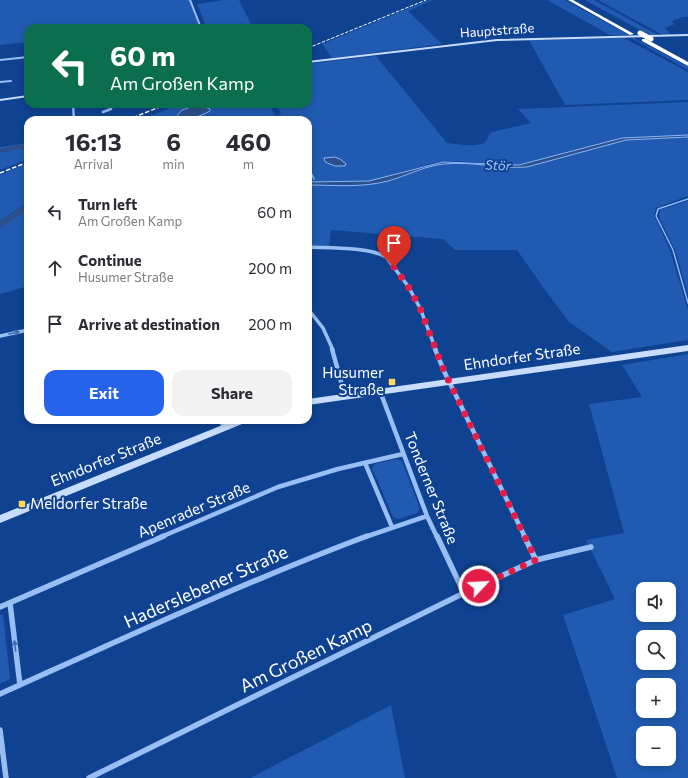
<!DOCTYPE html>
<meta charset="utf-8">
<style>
:root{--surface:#fff;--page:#f2f2f3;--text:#2b2b33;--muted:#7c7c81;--accent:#2563eb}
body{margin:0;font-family:Commissioner,sans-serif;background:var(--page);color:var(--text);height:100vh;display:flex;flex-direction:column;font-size:15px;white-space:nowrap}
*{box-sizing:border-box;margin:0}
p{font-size:13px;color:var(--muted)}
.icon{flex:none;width:22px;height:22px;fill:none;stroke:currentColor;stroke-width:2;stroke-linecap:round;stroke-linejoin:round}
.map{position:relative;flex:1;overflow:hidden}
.drawer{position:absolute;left:24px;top:116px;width:288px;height:308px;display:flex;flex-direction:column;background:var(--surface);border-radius:12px;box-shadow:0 2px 6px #0003}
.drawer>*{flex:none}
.guide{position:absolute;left:24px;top:24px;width:288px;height:84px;border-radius:12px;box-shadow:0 2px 6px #0003;background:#0b6e4f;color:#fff;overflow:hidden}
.buttons{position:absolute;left:636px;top:582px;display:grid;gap:8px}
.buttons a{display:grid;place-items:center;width:40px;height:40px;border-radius:8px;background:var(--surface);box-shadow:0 2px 6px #0003;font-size:20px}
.pin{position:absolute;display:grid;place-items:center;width:34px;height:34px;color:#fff;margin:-41px -17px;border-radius:50% 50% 50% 0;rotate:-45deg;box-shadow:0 0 4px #0007}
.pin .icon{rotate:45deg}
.me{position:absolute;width:44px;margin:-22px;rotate:65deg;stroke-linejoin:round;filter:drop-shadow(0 0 3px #0008)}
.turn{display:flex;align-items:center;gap:14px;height:84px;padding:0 20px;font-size:18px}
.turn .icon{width:52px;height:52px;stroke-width:2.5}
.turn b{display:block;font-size:28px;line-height:34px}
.eta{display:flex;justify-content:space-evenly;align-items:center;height:68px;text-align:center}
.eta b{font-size:24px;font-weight:700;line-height:28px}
.primary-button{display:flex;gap:8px;margin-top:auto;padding:8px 20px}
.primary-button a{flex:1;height:46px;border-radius:12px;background:var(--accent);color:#fff;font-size:16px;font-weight:700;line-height:46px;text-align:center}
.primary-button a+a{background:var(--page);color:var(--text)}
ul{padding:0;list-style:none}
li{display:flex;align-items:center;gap:12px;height:56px;padding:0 20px}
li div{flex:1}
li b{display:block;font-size:15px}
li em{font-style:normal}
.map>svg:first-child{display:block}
</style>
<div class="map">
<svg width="688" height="778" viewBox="0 0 688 778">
<rect width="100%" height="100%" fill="#0f4291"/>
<path fill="#205ab1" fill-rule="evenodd" d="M0,0H190L201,25L205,24L197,4L224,0H239L253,28H28V42L0,45Z
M429,0H433L408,11L442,44L332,58L322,44Z
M547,0H565L629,35H610Z
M585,0H594L658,35H649Z
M598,0H688V17H683L672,21L675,24L665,28L671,35H663Z
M624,38L688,72V100L565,105L529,40Z
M631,38H634L688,67V70Z
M376,56L447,143C456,144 479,148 485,142C488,139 488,135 492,132L531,123L518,109L688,102V135L622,138L519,165L453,161L438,162L369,181L308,182V120H184L197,117L210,111V109C195,104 187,111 175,118L176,120H140L180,104H268L276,116L281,114L276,104H308V64Z
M688,137V196L656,208L654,215L670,250L688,310V340L612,352L569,322L545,290L517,250H455L443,239L331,230L329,247H308V185C334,185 362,188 388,181C406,176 424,166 444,164C471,161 499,169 527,167L626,140Z
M28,143V159L0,170V147Z
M28,163V202L0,221V175Z
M688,201V294L675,250L659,217L660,210Z
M28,206V286L0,294V225Z
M688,354V778H617L563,615L615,599L586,540L624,533L589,404L642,397L622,365ZM643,589H669V615H643ZM643,637H669V663H643ZM643,685H669V711H643ZM643,733H669V759H643Z
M397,459L402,461L420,509L417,513L399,519L393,517L372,468L375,464Z
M3,614L10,679L0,684V615Z
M391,705L405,778H250Z"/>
<path fill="#2b508b" stroke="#8ab8f8" d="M191,107H205L210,109V111C199,117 189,120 176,120L175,118L182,110Z
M688,135V137L626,140L527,167C499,169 471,161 444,164C424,166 406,176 388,181C362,188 334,185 308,185V182L369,181L443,162L519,165L622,138Z
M335,157L340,159L346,164L345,166H335L325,162L324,158Z"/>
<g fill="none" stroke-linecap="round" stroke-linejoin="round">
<path stroke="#8ab8f8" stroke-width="1.5" d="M308,166L314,179
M688,199L658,209L656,216L673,250L688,303"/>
<path fill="#2b508b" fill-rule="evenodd" d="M18,145H28V149H18L0,153V149Z
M28,203V210L0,228V221Z"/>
<path stroke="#99bef4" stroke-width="2" d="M190,0L201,28
M0,60L28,57
M0,82L11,81"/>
<path stroke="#99bef4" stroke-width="2.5" d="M73,104L74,120
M73,106L91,104
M103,112L111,109V104"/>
<path stroke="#99bef4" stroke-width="3.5" d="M308,247C328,248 369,247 386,257L408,286L420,308L436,350
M308,309L323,328L333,350
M0,336L28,330"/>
<path stroke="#99bef4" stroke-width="4.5" d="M332,349L345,396
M435,349L444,371L525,537
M380,391L427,516L437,537
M221,420L224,427
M365,463L392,527
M161,537L278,487L338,469L403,454
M365,537L427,516"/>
<path stroke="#99bef4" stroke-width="5.5" d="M437,536L464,593
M536,560L591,547
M10,603L20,685
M0,607L164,536
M0,694C122,639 242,583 367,536
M0,730L6,778
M89,778L464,593L536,560L524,536"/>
<path fill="#c8ddfd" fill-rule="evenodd" d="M688,34V36L497,41L308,63V61L497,39Z
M28,95V97L0,101V99Z
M688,345V351L308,405V399Z
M235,420H248L247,422L0,523V515Z"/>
<path fill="#fff" fill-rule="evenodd" d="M568,0H573L634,34L630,35Z
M642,39H646L688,62V66L642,41Z"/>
<path stroke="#fff" stroke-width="1" stroke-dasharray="3.5 1.5" stroke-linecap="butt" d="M308,48L426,0"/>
<path stroke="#fff" stroke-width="1.5" stroke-dasharray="4.5 2" stroke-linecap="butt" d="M127,120L167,104
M0,173L28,162"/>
<path stroke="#fff" stroke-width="5" d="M640,33L651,39"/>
</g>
<defs><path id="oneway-solid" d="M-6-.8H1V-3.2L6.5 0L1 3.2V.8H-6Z"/></defs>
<g fill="#3f6db4">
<use href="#oneway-solid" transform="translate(14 333) rotate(-12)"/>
<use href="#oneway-solid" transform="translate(15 646) rotate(-97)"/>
</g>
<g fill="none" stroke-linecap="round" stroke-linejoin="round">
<path stroke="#e11d48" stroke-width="7" stroke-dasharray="0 12.6" d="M394,267L408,286L420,308L444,371L536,560L479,586"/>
</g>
<g fill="#ffd75c" stroke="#0f4291" stroke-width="1.5">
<rect x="388" y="378" width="8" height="8" rx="2"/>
<rect x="18" y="500" width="8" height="8" rx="2"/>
</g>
<g text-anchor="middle" stroke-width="4" stroke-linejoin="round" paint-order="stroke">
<g font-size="13" fill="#fff" stroke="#0f4291">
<text transform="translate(497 30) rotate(-4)" y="5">Hauptstraße</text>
</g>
<g font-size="13" font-style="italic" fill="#a5c8fb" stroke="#0f4291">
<text transform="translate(498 165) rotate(2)" y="5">Stör</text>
</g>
<g font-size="15" fill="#fff" stroke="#0f4291">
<text transform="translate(522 357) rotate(-8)" y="5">Ehndorfer Straße</text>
<text transform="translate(106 460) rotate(-22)" y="5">Ehndorfer Straße</text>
<text transform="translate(431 488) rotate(68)" y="5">Tonderner Straße</text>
<text transform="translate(194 510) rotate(-23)" y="5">Apenrader Straße</text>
</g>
<g font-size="15" fill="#fff" stroke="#0f4291" text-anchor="end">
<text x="384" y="378">Husumer<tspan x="384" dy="17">Straße</tspan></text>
<text x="30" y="509" text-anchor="start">Meldorfer Straße</text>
</g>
<g font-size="18" fill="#fff" stroke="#0f4291">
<text transform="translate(206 587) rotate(-24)" y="6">Haderslebener Straße</text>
<text transform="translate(306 656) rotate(-26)" y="6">Am Großen Kamp</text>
</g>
</g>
</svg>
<div class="buttons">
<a><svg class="icon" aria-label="sound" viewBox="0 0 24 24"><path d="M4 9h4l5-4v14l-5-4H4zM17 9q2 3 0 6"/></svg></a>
<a><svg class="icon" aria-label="search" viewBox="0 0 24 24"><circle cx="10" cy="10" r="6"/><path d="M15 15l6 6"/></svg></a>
<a>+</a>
<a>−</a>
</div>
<div class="pin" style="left:394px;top:267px;background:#d93025"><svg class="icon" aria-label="arrive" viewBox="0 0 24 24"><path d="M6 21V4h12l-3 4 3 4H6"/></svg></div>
<svg class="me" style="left:479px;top:586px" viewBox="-20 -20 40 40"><circle r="17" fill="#e11d48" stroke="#fff" stroke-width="3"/><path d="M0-11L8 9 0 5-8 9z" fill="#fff"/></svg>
<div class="guide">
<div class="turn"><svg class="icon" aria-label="left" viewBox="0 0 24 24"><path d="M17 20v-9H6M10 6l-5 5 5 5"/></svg><div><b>60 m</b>Am Großen Kamp</div></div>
</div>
<section class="drawer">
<div class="eta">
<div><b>16:13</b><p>Arrival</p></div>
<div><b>6</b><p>min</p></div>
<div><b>460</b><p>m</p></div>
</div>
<ul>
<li><svg class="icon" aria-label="left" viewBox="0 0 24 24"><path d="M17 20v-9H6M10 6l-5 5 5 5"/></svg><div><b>Turn left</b><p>Am Großen Kamp</p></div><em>60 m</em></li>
<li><svg class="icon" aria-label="ahead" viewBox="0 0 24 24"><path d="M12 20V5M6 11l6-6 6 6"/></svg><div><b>Continue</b><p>Husumer Straße</p></div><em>200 m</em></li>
<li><svg class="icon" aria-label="arrive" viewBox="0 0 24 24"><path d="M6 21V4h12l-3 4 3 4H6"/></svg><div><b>Arrive at destination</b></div><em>200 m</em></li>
</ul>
<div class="primary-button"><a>Exit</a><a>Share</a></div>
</section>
</div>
